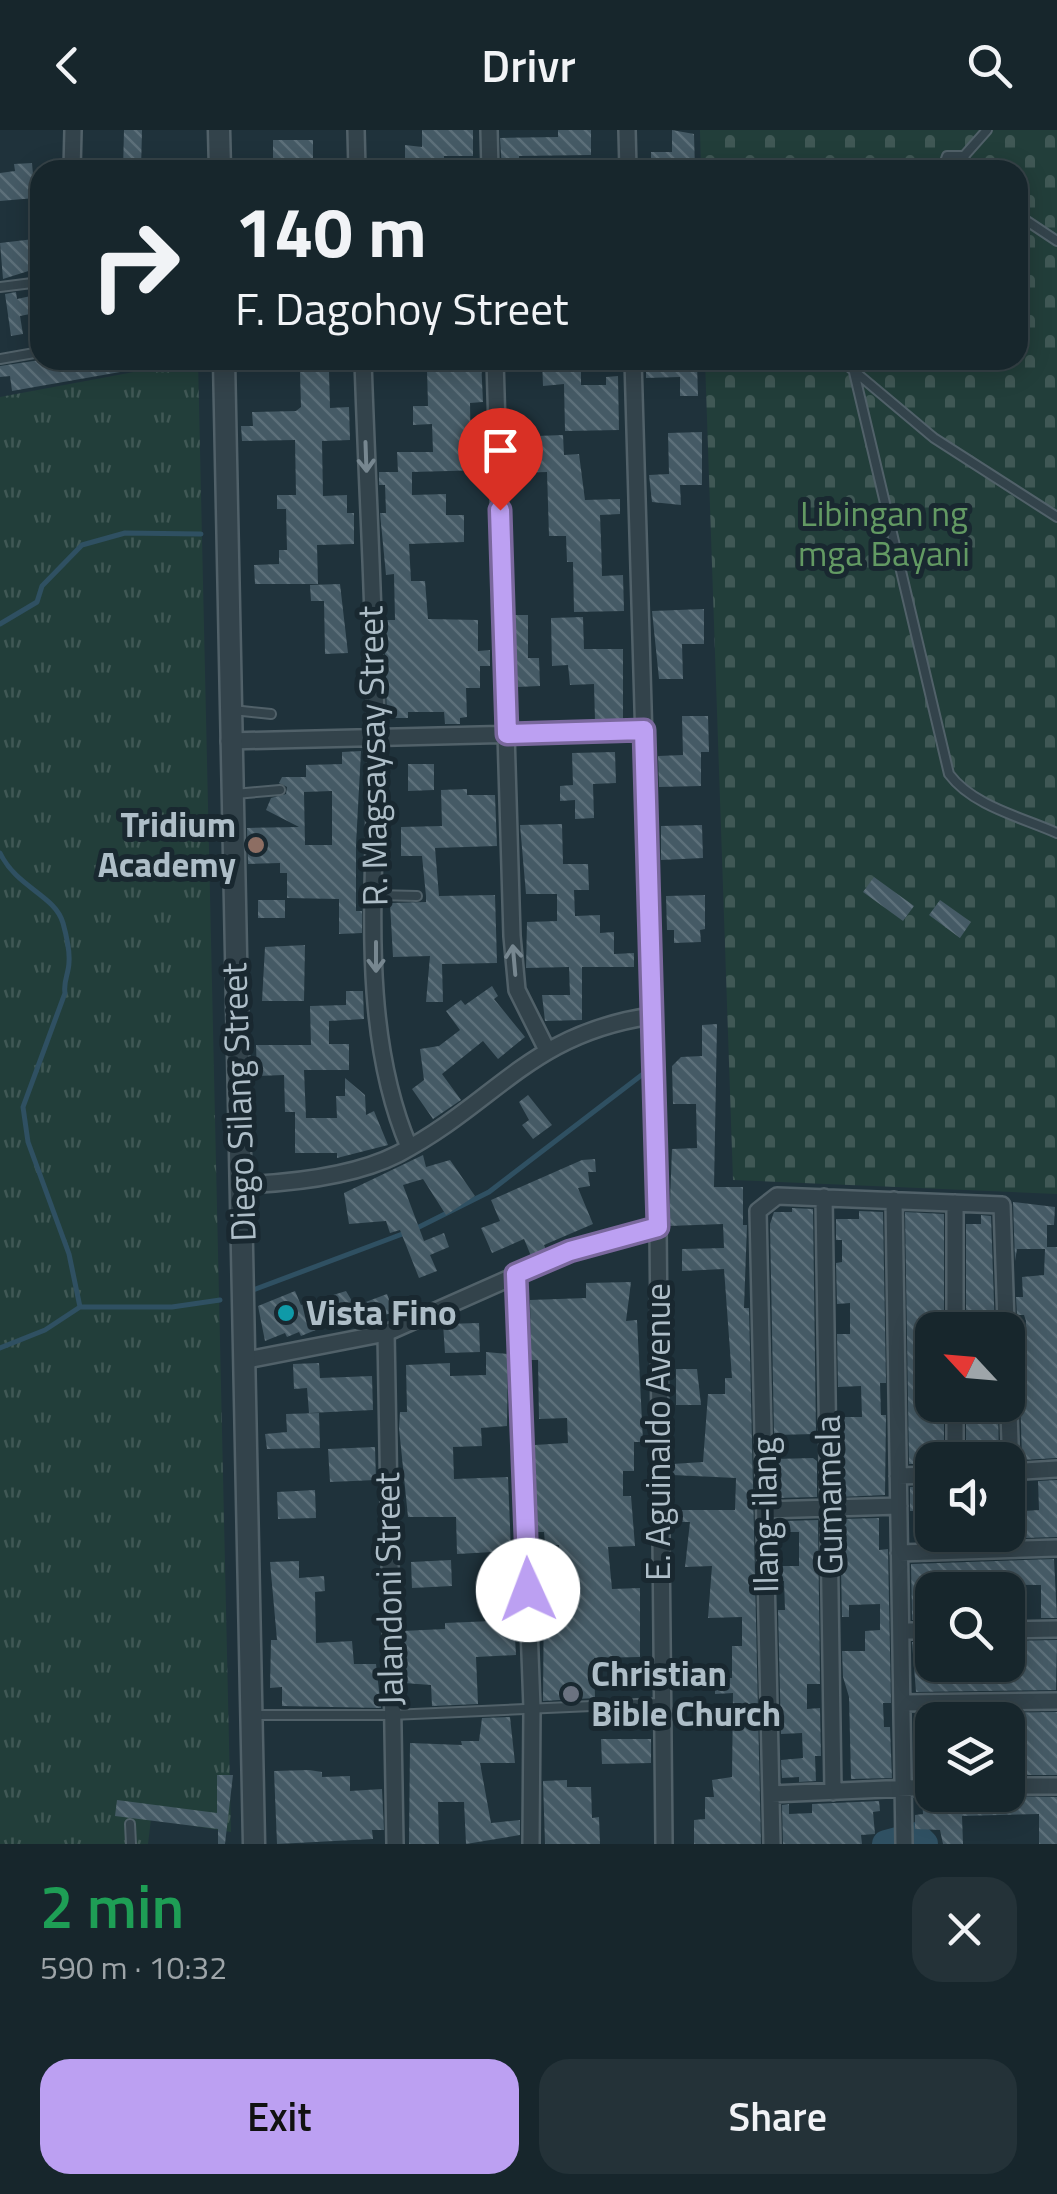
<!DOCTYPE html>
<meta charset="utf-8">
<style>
:root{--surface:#17262c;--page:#243238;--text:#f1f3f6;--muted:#9ea5a9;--line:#364348;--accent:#bca0f2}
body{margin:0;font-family:"Titillium Web",sans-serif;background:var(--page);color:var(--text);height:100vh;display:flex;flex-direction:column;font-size:38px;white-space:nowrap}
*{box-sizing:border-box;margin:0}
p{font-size:32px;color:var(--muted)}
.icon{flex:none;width:55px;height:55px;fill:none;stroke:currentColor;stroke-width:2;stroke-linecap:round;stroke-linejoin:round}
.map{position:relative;height:1714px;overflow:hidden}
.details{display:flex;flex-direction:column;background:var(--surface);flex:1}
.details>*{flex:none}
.guide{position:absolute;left:30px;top:30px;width:998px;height:210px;border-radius:30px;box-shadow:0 5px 25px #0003,0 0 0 2px var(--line);background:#17262c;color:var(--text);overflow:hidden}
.needle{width:65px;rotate:296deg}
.fabs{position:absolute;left:915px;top:1182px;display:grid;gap:20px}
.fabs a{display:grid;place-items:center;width:110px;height:110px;border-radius:20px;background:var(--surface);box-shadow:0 5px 25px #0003,0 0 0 2px var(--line);font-size:50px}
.pin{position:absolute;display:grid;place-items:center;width:85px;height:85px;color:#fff;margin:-102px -42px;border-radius:50% 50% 50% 0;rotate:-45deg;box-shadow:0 0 10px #0007}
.pin .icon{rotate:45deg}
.me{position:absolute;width:110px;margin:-55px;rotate:358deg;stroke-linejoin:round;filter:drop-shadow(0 0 8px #0008)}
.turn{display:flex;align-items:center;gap:35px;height:210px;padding:0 40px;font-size:45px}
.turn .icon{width:130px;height:130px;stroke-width:2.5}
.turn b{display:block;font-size:70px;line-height:85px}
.round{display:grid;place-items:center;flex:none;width:105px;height:105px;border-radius:30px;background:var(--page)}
.overview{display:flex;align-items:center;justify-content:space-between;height:170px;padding:0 40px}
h1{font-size:60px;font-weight:600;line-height:75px;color:#1e9e55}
.primary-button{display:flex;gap:20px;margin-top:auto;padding:20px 40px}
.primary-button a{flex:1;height:115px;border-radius:30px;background:var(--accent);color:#111;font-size:40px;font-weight:600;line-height:115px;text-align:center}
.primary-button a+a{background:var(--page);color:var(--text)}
header{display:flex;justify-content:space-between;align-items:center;height:130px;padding:0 40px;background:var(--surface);font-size:45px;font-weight:600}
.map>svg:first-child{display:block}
</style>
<header><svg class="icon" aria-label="back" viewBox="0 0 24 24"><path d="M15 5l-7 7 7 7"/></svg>Drivr<svg class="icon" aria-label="search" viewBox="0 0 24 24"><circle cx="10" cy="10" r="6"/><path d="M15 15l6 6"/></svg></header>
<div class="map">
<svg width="1057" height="1714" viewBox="0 0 1057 1714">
<defs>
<pattern id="grass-tufts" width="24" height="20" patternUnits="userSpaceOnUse" patternTransform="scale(2.5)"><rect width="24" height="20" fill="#223e3a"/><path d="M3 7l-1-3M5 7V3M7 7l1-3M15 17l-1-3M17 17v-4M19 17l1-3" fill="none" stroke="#405855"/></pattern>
<pattern id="cemetery-stones" width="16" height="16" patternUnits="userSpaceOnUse" patternTransform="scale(2.5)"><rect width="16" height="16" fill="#223e3a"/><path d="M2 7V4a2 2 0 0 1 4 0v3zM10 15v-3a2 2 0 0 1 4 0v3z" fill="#405855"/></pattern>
<pattern id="building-back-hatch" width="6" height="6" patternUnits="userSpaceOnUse" patternTransform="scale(2.5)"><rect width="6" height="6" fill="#455a65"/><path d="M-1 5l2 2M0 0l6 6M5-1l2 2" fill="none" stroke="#5d707a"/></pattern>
</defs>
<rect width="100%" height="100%" fill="#1f323b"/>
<path fill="url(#grass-tufts)" d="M198,230L231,1702L151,1689L148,1714H0V267Z"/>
<path fill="url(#cemetery-stones)" d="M700,0H1057V1064L733,1050L705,230H1018V40H701Z"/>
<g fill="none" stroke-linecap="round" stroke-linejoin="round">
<path stroke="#2f5062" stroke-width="5" d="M0,494L37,472L42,456L82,415L125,403L201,404
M0,723C17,758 55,765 63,793C66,804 70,820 69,832C69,843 63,851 65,863L23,977L28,1012L69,1124L80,1177L45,1200L0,1218
M415,1099L489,1062L643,944
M253,1160L405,1103
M80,1177H172L220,1170"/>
<path stroke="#2f5062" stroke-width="28" d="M886,1714L916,1706L924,1714"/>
</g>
<path fill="url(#building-back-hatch)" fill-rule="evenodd" d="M124,0H142L141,40H123Z
M422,0H473V26H444V40H405V15L422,17Z
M558,0H591V25L519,26V40H502L500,8L558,7Z
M672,0L694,4L695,40H665L664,35L651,34V22H672Z
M273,10H313V40H297V30H273Z
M32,33L35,68L0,71V43L15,41L14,34Z
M34,109L38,138L3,149L0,113Z
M16,162L17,169L40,164V182L20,186L23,204L11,206L5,164Z
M40,230L42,236L77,230H124L126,241L12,261L10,246L0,247V236Z
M432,230H481L483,272L470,273L471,325H485V340L412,342V365L446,364V385H464V412L409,414L411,451H425L428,489L478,490V521L490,520V536H480V558H466L467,587L460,588V594H445L444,582H408V588H387L384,490H395L394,444L386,445L380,383H386L385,355H379V342H398L397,322H433L432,294L413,295V276H428L427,239H433Z
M542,230H581V255H606V247L618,246L619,300L565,301L564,254L543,256Z
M646,233L697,234L698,266H680V247L646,248Z
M329,241L330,278L349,277L350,310L322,311L323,366L347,365V383H354V414L317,415L318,454H255L254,435L279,434V420H287L286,379H277V365H296L295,310L242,311L241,296H253L252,282L296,281L301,277L300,242Z
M702,302V355H680L681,375L652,372L649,345L669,344L668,303Z
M563,305L564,325L579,324L585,370L620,369V384L600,385L601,410L602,446L623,445L624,481L574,482L573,432H567L566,406H549L547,342L511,343L510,307Z
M340,454L348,523L325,524L324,471H311L310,455Z
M704,479V514H682L683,549H659L652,481Z
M515,485H528V528H539L540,556L517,557Z
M583,487L584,519H623V590L595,591L594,554L570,555L568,535L552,536L551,488Z
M682,586H708L709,622H701V656L659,657L658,626L683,625Z
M361,621L356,715V781H362V803L339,804V769L287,768V743H280V733L248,734L247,698L299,697L266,680L271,668L286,664L287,657L279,653L282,647H306V635L342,634V622ZM332,661V715H305L304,662Z
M615,622L616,653L593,654L594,688L575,689V670L560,671V656L573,655L572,623Z
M408,634H434V660L408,661Z
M467,659V665H495L497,716L435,718L439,766L495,765L497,833L442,834L443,872H426L430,826L393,827L390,773L426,772V766L422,726H401V697L442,696L441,660Z
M562,694L563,734H588L589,760H574L575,786L600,785V803L614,802V824L634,823V837H582V890L545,891L542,865H570L569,837L526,838L527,792L557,791V764H526L520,695Z
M702,695L703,728L661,730V696Z
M874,747L914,776L903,791L863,762Z
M705,765V799L700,800L701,812L674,813V800H667L666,766Z
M258,770H285V788H258Z
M940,770L971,792L960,808L929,785Z
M305,815L304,871H262L265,817Z
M492,856L498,866L494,869L525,907L498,929L483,911L442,944L461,970L433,989L412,959L424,950L420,919L439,916L460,900L446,881L461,870L465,875Z
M346,861H363L364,889L329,891V914H349V940H304L306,988H337L336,966H345V948L365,965L366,985L374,981L388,1015L337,1028V1023H295V982H285L284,945L257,946L256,915H311L310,876L346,875Z
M717,894L714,1057H743V1095H747L744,1178H749L761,1714H694V1690L705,1689V1667H714L712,1650L732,1647L733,1563L715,1564V1548H732V1516H742V1487L708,1488L712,1436L685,1437L690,1392H674V1380H735L736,1348L672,1345V1334L703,1332L708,1264H725V1248H732L724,1139L682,1141V1119L724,1118L723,1094L669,1096L672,1019L697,1018L696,974H673L672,936L681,927L702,926V895Z
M528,965L552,995L533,1009L522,995L529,990L519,972Z
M423,1025L426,1037L450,1030L475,1066L446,1085L423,1049L403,1055L424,1111L444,1103L449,1117L430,1125L437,1141L419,1148L400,1100L390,1103L386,1091L349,1094L344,1063Z
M595,1029L596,1042H588L590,1056L578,1058L593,1094L544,1115L546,1120L531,1126L524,1109L492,1123L481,1098L500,1091L491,1070L582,1030Z
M1013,1072L1055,1077L1054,1095H1047V1117H1057V1328L1022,1330L1020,1263L1026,1191L1024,1185H1017L1016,1167H1023L1022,1147L1044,1145L1045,1119H1017L1015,1131Z
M792,1078L813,1079L816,1304L774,1305L770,1094L774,1082H792Z
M859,1081L883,1082L886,1253H880L881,1285H886L885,1365L840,1367L842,1287H862L861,1256L838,1257L837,1204H850V1173L837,1174L836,1133L842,1132V1110H836V1089H859Z
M905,1082L944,1084V1200H932V1275H944V1330H932V1334H909Z
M981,1085L991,1086L995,1200H966V1094H981Z
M631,1152L626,1191L637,1190L643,1312H634V1341H623V1366H631L635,1416L608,1417L612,1459L640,1458V1527L594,1528L595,1568L543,1571L544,1454L539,1455L538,1439L559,1438V1415H545L544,1402H537L534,1315L568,1313L567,1288L539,1289L538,1230H531L530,1170L586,1168V1153Z
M295,1161L301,1175L346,1161L355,1176L387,1164L394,1183L328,1195L301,1206L299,1202L287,1207L285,1203L265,1211L258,1176Z
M479,1193L480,1222L445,1223L443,1194Z
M486,1222L508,1224L507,1296L481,1298L482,1316L453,1317L454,1349L508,1347L511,1421L457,1424L456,1387H408L399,1298L400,1282H407L406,1235L450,1233V1246L486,1245Z
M319,1233L320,1248L372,1246L373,1280L309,1283L307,1258L294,1259L293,1234Z
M676,1239H697L701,1275H676Z
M966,1275H998L999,1330H966Z
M319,1283L320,1318L267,1319L265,1304L287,1302L286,1284Z
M375,1317L376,1350L330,1352L328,1319Z
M813,1328L817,1331V1367L776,1368L775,1329Z
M1057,1350V1407L961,1410V1405H1008V1382L1039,1380L1038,1351Z
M932,1356V1411H919V1381H910V1357Z
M315,1360L316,1388L278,1389L277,1362Z
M879,1388V1420L888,1419L891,1573H883L884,1597H890L892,1648L851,1649L849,1567L843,1547L842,1521H865V1501L880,1500V1474L849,1475V1487H842L840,1389Z
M818,1390L820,1554H807V1579L820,1578L821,1626H815L816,1651L799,1652V1647L782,1648L781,1630L803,1628L802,1603L781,1604L778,1480H785L784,1451H777V1436H799V1402H785L784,1391Z
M1054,1429L1057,1488H1041V1455L953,1454L929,1455V1490H912L911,1434Z
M451,1430L452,1456L412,1458L411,1432Z
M299,1431V1448L324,1446L325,1461L315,1462L316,1513L352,1511L354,1534H376L381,1578L282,1576V1557L270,1558L271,1510H277L270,1432Z
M514,1490L516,1525L476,1527L478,1574L432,1576L431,1555L404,1553L402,1501L445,1499V1493Z
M1057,1510L1056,1560L916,1562L912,1512H932V1537H983L1008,1536L1010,1511Z
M1057,1582V1645H1008V1590H989V1583Z
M510,1587L515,1633H480L491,1693L520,1690V1705L466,1714L464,1672H438L439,1714H409L410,1613L462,1615L461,1611H479L482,1588Z
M601,1609H651V1633L602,1634Z
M309,1640L322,1642V1647L350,1646V1661L382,1659L384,1700H372L373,1709L277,1714L274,1641Z
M217,1645H233L225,1714H218V1699L115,1686L117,1670L217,1683Z
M567,1650V1657H591L592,1688L599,1687L600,1714H545L543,1651Z
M940,1665L1057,1667V1714H1039V1684L962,1686L963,1714H943L940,1700L915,1699V1685L923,1684L922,1669Z
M879,1671L880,1681L873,1682L875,1704L861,1705L862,1714H783L782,1675L789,1674V1684L812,1683V1674Z"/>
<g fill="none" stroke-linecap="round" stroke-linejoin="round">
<defs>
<path id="service" d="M964,26L987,0
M964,26L968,40
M942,40L947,26H964
M1018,85L1057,111
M0,157L40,152
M0,229L40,222
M841,230L934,308L1057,387
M854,242L949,644C973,676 1021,687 1057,703
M233,580L271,584
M235,664L280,660
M376,765L417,766
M254,1585H391L659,1573
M130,1694L131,1714"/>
<path id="minor" d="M356,0L357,40
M489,0L490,40
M627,0L628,40
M72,40L73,0
M363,230C367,357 375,484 376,610C377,743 356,892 409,1017
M495,230L512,806L517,860L547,920
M633,230L658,1097L664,1714
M229,611L644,601
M241,1055C290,1053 353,1047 398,1024C497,972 529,904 651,886
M824,1067L833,1662
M894,1070L904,1714
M955,1073V1200
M516,1145L532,1578L531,1714
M386,1203L395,1714
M247,1230L386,1203L571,1121L658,1097
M955,1275V1330
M1008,1342L1057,1339
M898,1346L932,1345
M765,1380L899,1376
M899,1423L1057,1418
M1008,1500L1057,1499
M901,1501H932
M902,1573L1057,1571
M1008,1656H1057
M771,1664L932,1657
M772,1714L758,1081L777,1066L1002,1075L1011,1341"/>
<path id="tertiary" d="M219,0L220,40
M224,230L254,1714"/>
</defs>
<use href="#service" stroke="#516169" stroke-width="12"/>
<use href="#minor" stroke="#516169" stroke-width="20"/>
<use href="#tertiary" stroke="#516169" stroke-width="25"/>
<use href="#service" stroke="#33434b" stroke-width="8"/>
<use href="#minor" stroke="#33434b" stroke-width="15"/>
<use href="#tertiary" stroke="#33434b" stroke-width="20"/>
</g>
<defs><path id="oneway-shaft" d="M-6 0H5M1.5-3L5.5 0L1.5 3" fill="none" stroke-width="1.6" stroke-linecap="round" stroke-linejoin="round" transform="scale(2.5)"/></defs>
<g stroke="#778790">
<use href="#oneway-shaft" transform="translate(366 327) rotate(88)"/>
<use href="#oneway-shaft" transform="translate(376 827) rotate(90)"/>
<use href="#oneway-shaft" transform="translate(514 830) rotate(-95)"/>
</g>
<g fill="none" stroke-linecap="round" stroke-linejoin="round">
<defs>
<path id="route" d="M500,380L507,604L644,600L658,1097L570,1121L516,1144L528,1460"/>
</defs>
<use href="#route" stroke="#7a689d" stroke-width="25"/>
<use href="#route" stroke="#bca0f2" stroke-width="18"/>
</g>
<circle fill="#8d6e63" stroke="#192830" stroke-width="4" cx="256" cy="715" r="10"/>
<circle fill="#0f9aa8" stroke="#192830" stroke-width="4" cx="286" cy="1183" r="10"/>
<circle fill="#6b7280" stroke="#192830" stroke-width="4" cx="571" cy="1564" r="10"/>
<g text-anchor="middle" stroke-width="10" stroke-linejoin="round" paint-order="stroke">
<g font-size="35" fill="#639a63" stroke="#192830">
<text x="884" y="396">Libingan ng<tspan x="884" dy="40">mga Bayani</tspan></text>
</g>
<g font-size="35" fill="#aebec8" stroke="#192830">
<text transform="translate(373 626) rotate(-91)" y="12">R. Magsaysay Street</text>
<text transform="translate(239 972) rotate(-92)" y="12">Diego Silang Street</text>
<text transform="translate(658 1302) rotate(-90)" y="12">E. Aguinaldo Avenue</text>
<text transform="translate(829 1365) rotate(-91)" y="12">Gumamela</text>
<text transform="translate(765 1385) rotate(-91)" y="12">Ilang-ilang</text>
<text transform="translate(389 1459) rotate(-91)" y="12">Jalandoni Street</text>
</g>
<g font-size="35" font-weight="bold" fill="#aebec8" stroke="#192830" text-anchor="start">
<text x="236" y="707" text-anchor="end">Tridium<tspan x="236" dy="40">Academy</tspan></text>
<text x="306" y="1195">Vista Fino</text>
<text x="591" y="1556">Christian<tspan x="591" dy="40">Bible Church</tspan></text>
</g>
</g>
</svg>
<div class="fabs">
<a><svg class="needle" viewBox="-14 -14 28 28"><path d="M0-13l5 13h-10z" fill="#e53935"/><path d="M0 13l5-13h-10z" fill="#9ea5a9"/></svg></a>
<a><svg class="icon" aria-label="sound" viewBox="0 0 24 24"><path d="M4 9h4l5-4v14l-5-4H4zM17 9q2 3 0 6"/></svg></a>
<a><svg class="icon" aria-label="search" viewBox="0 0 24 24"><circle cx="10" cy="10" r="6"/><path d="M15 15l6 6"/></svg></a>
<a><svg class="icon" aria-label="layers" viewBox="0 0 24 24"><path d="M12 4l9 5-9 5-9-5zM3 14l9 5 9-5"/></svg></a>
</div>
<div class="pin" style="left:500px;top:380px;background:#d93025"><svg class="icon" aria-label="arrive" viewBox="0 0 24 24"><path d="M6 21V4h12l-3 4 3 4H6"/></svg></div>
<svg class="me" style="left:528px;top:1460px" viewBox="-20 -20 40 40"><circle r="19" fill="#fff"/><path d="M0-13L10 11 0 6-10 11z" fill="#bca0f2"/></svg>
<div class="guide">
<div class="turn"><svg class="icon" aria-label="right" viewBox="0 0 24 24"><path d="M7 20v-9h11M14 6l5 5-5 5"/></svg><div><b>140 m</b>F. Dagohoy Street</div></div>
</div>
</div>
<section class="details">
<div class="overview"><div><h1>2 min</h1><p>590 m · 10:32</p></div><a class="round"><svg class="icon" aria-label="close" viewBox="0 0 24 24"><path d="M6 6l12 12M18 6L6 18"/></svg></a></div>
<div class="primary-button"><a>Exit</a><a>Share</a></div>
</section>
